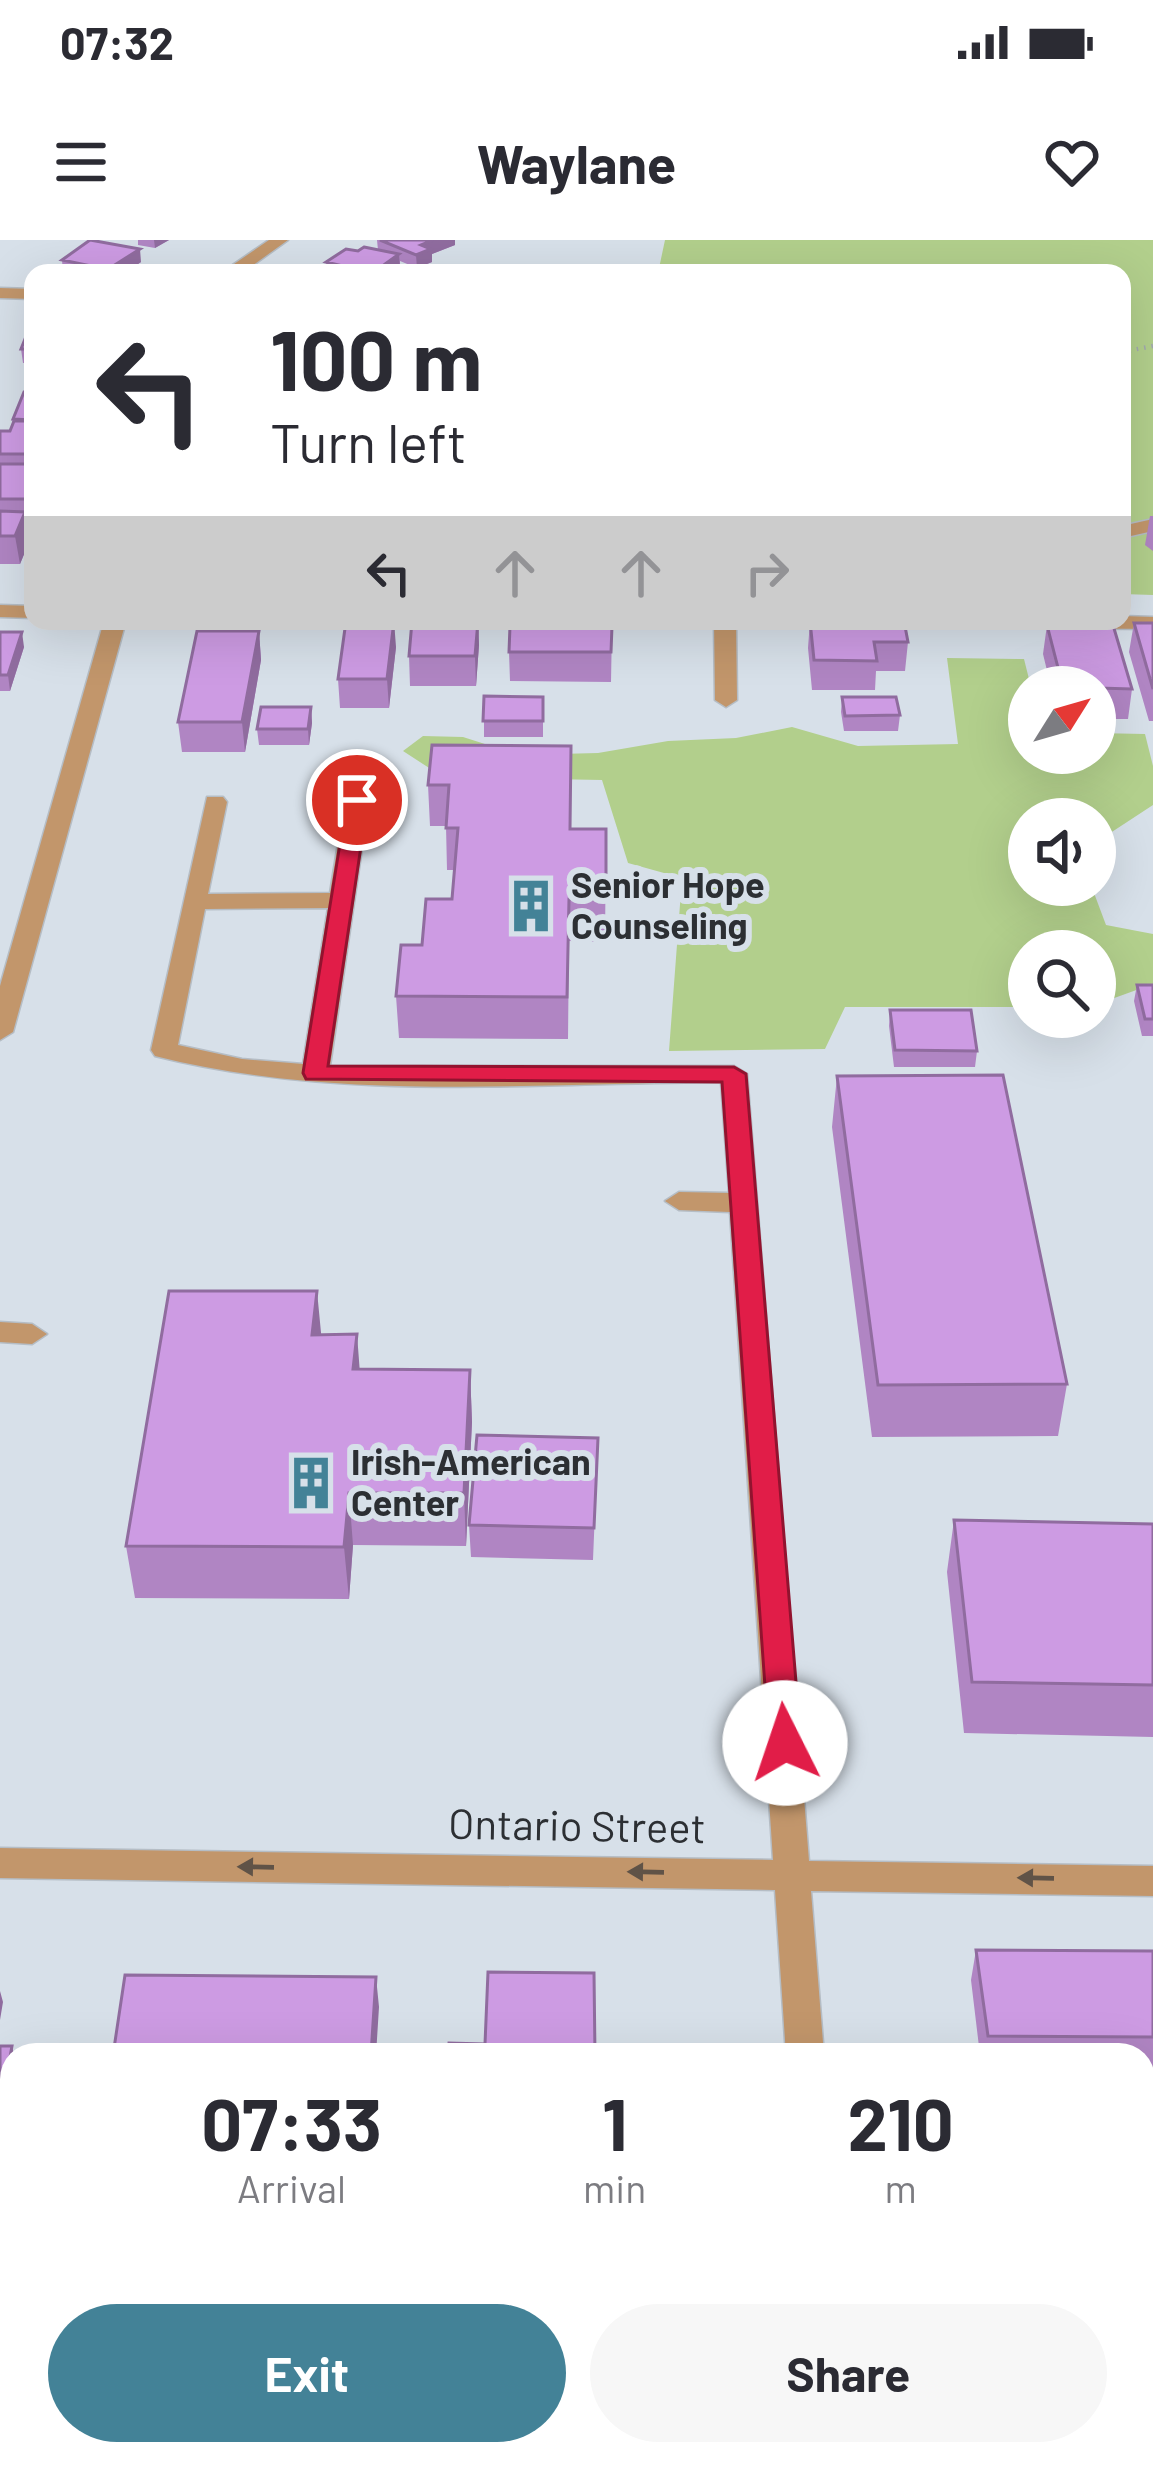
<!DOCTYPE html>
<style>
:root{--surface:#fff;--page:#f7f7f7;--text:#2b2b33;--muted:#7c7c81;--accent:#438297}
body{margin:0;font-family:Barlow,sans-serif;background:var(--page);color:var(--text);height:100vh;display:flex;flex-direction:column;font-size:45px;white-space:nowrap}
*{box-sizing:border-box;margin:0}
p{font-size:39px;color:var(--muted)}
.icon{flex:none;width:66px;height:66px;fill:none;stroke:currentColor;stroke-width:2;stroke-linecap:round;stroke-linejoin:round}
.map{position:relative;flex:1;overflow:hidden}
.side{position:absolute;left:0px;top:1803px;width:1155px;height:423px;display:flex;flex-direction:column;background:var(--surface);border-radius:36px 36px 0 0;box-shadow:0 12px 48px #0002}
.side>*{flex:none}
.hud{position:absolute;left:24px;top:24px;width:1107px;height:366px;border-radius:24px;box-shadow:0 12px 48px #0002;background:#fff;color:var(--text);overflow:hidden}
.needle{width:78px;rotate:53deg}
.controls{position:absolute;left:1008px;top:426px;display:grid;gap:24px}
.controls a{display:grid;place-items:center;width:108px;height:108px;border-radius:50%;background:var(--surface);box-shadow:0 12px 48px #0002;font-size:60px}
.pin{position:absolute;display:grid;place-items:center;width:102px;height:102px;color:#fff;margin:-51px;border:6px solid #fff;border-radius:50%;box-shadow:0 3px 12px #0007}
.me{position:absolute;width:132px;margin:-66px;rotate:356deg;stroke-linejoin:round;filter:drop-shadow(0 0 9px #0008)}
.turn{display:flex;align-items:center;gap:42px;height:252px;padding:0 48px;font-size:54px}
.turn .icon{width:156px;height:156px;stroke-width:2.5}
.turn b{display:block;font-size:84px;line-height:102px}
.lanes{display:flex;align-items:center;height:114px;padding:0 48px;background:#0003;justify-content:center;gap:60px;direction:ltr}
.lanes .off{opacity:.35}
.eta{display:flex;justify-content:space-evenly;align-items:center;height:204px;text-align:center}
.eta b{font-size:72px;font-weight:700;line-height:84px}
.primary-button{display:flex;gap:24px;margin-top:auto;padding:24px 48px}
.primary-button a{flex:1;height:138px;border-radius:72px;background:var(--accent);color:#fff;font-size:48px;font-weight:700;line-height:138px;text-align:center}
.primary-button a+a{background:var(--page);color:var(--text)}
.status{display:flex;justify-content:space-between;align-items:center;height:84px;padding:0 60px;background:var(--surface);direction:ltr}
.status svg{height:33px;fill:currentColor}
header{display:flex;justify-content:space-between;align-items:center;height:156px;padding:0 48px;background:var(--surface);font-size:54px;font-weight:700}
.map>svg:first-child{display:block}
</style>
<div class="status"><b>07:32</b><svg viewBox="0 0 49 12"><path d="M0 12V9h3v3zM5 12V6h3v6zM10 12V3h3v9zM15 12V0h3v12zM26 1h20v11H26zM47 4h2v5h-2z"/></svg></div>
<header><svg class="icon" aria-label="menu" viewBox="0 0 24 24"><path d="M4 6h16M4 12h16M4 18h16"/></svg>Waylane<svg class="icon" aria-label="heart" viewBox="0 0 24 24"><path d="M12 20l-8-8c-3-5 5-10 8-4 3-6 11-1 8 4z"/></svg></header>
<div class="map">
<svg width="1153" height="2225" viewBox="0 0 1153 2225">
<rect width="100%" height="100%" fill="#d7e0e9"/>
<path fill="#b2cf8c" d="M665,0H1153V355L1122,354V33H658Z
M947,418L1024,419L1031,447L1029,513H1095V493L1145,494L1153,526V565L1095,603V579H1029V645H1091L1106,685L1153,694V744L1095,765V711H1029V767H845L825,809L669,811L682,638L628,623L602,540L443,537L403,511L423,496L463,497L519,515L598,513L668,501L736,498L792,487L858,506L958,504Z"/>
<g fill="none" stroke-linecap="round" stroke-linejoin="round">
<defs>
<path id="minor" d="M269,0H288L242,33H221Z
M0,48L33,49V59L0,58Z
M1153,279V291L1122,298V286Z
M0,365L33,366V378L0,377Z
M1122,376L1153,377V389L953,387L942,381H1122Z
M104,381H126L13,792L0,800V746Z
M714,381H736L737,460L726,467L715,460Z
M357,553L369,560L330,826H734L747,834L809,1621L1153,1626V1656L811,1651L824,1815H786L775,1650L0,1638V1608L773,1620L730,972L679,970L665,961L679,952L729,953L721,842C534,843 338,862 155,816L151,810L207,557H223L227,562L208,654L330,653L345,560ZM328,668L303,824L242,819L178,805L205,669Z
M0,1082L32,1084L47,1094L32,1104L0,1102Z
M0,2069H12V2109H0Z
M187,2214H229V2225H185Z
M807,2214H849L850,2225H806Z"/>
</defs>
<use href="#minor" stroke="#b5bdc5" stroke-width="3"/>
<path stroke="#a1a8b0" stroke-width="4.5" stroke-dasharray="1.5 6" stroke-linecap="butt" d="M1122,112L1153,106"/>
<use href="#minor" fill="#c2966b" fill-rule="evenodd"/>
</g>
<path fill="#b085c3" d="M138,0H169L155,8L138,5Z
M377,0H455V5L432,14V22L417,28L400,21V28L393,33H327L326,22L358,11L378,10Z
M62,20L141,22L125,33H63Z
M33,99V123H23L21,109Z
M33,152V277L28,287L30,300L20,324H0V191H10L13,179Z
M1150,276H1153V311L1145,305Z
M478,381L479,405L476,446H410L409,416Z
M810,381L908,402L905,431H876L875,450H812L808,408Z
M1134,383H1153V481H1149L1129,412Z
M1047,385L1132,449L1128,479H1095V447H1051L1043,414Z
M612,386L611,442L510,441L509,412Z
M259,391L261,420L245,512H182L178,482Z
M0,392L24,407L10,451H0Z
M396,407L389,468H340L338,439Z
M484,456L543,457V497H484Z
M842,457L900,475L898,491H844L841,472Z
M311,467L312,483L309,505H259L257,489Z
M432,505L570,589H606L605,702L569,701L568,799L399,798L396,756L422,705L452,659L454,630H447L446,586H430L428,545Z
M1137,745H1153V796H1142L1134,761Z
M890,770L977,811L975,827H894L889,786Z
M837,836L1067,1144L1058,1196L872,1197L832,887Z
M321,1095L360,1129L470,1130L472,1182L466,1306L353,1305L349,1359L135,1358L126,1306Z
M598,1198L593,1320L471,1317L469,1285Z
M954,1280L1153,1284V1497L964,1493L947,1332Z
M976,1710L1153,1711V2057H1143V1815H980L971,1740Z
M0,1806L7,1911H0Z
M1036,2214H1143L1153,2225H1037Z"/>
<path fill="#906c9f" d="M154,0H169L155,8Z
M433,0H455V5L432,14V22L417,28L416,15L421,5Z
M140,9L141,22L125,33H102Z
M399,14L400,28L393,33H374Z
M33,238V277L29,287L25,259Z
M25,272L30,300L20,324L15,296Z
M394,381L396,407L389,468L387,439Z
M478,381L479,405L476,446L475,416Z
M259,391L261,420L245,512L242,482Z
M22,392L24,407L10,451L8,435Z
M311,467L312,483L309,505L308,489Z
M317,1051L322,1103L312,1095Z
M357,1094L361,1147L353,1129Z
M470,1130L472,1182L466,1306L464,1253Z
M349,1253L353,1305L349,1359L344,1307Z
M376,1737L379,1767L376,1815H371Z
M0,1751L3,1762L0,1780Z
M12,1806L14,1815H12V1882L7,1911L0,1887V1872Z"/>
<path fill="#cd9be3" stroke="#906c9f" stroke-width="3" d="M90,0L140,9L102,33L80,31L87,25L62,20Z
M380,0H433L421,5L431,9L416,15Z
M364,7L399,14L374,32L379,33H344L351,28L326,22L346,9L358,11Z
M25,99H33V109H21Z
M24,152H33V180L13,179Z
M14,181H33V214H0V191H10Z
M0,224H33V238L25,259H0Z
M0,271L25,272L15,296H0Z
M346,381H394L387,439H338Z
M412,381H478L475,416H409Z
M810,381H904L908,402H874L877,421L814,420Z
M1134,383H1153V449Z
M1047,385H1113L1132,449L1063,447Z
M510,386H612L611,412H509Z
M197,391H259L242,482H178Z
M0,392H22L8,435H0Z
M484,456L543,457V481H483Z
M842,457H896L900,475L845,476Z
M261,467H311L308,489H257Z
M432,505L571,506L570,589H606V660L569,659L567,757L396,756L401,705H422L426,659H452L458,588H446L449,545H428Z
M1137,745H1153V779H1145Z
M890,770H971L977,811L895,810Z
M1003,835L1067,1144L878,1145L837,836Z
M169,1051H317L312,1095L357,1094L353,1129L470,1130L464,1253H349L344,1307L126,1306Z
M477,1195L598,1198L594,1288L469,1285Z
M954,1280L1153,1284V1445L972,1442Z
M976,1710L1153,1711V1797L988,1796Z
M488,1732L594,1733L595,1815H448L449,1803L485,1804Z
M125,1735L376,1737L371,1815H113Z
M0,1806H12L0,1872Z
M1143,1827H1153V1916H1143Z
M1143,1940H1153V2028H1143Z
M1143,2093H1153V2225H1052L1051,2214H1143Z
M439,2214H613V2225H438Z"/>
<defs><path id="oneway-solid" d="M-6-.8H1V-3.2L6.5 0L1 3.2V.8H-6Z" transform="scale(3)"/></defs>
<g fill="#605347">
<use href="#oneway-solid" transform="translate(256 1627) rotate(-179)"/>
<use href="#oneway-solid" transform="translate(646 1632) rotate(-179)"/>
<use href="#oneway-solid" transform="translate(1036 1638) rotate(-179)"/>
</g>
<path fill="#e11d48" stroke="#92132f" stroke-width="3" d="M357,553L368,560L328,826L734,827L746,834L801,1503L796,1512L785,1515L774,1512L769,1503L722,842L306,839L303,833L347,560Z"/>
<defs>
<symbol id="building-bare" viewBox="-9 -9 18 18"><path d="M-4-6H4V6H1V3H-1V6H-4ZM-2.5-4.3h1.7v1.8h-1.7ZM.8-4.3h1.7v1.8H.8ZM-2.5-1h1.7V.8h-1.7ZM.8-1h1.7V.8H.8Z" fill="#438297" stroke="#d7e0e9" stroke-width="2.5" paint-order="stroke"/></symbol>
</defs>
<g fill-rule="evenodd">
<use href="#building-bare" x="493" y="628" width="76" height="76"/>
<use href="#building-bare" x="273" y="1205" width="76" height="76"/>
</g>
<g text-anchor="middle" stroke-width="12" stroke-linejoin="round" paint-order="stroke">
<g font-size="36" font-weight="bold" fill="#2c2f33" stroke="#d7e0e9" text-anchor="start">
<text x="571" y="658">Senior Hope<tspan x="571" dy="41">Counseling</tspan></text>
<text x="351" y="1235">Irish-American<tspan x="351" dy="41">Center</tspan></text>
</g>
<g font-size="42" fill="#2c2f33" stroke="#d7e0e9">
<text transform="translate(577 1586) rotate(1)" y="15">Ontario Street</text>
</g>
</g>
</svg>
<div class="controls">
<a><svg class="needle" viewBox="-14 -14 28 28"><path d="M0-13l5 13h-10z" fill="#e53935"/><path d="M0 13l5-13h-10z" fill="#7c7c81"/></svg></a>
<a><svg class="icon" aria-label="sound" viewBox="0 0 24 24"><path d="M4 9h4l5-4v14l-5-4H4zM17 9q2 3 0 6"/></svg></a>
<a><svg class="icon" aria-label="search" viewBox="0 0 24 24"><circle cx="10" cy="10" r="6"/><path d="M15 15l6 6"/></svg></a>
</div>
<div class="pin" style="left:357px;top:560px;background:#d93025"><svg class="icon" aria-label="arrive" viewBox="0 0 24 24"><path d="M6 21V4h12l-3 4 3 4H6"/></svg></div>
<svg class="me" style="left:785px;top:1503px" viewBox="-20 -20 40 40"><circle r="19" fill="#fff"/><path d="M0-13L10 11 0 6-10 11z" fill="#e11d48"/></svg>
<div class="hud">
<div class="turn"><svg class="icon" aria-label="left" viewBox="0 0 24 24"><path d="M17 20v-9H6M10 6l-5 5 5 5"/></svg><div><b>100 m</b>Turn left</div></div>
<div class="lanes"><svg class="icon" aria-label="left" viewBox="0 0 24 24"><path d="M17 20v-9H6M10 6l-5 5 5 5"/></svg><svg class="icon off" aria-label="ahead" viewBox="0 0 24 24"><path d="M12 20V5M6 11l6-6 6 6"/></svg><svg class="icon off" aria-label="ahead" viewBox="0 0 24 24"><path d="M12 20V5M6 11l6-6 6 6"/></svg><svg class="icon off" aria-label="right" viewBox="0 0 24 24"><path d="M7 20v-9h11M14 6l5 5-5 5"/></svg></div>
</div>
<section class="side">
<div class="eta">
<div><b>07:33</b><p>Arrival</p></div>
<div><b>1</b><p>min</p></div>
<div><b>210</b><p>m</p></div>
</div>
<div class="primary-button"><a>Exit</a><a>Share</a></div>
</section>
</div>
